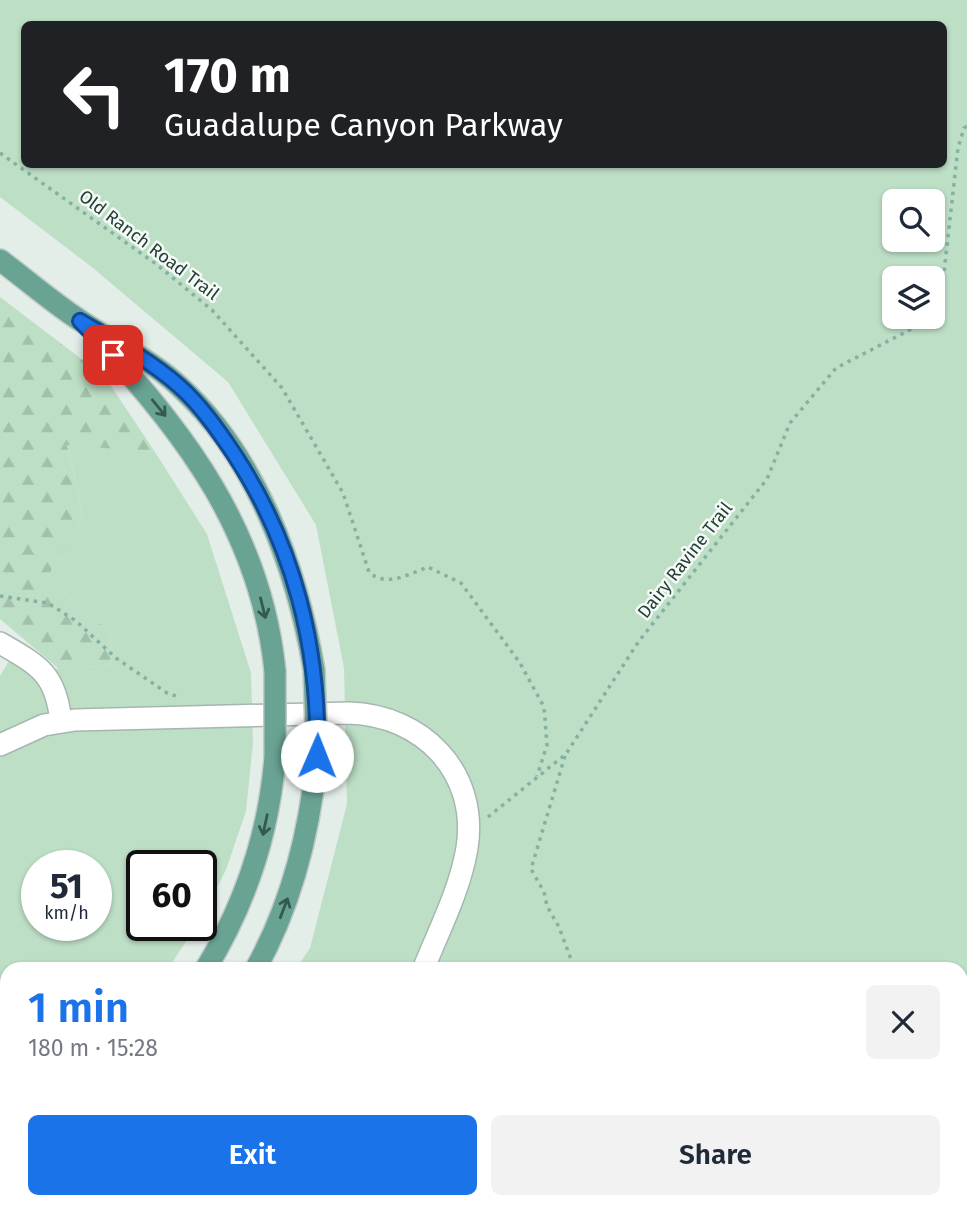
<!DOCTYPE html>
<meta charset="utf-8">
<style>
:root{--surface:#fff;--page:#f2f2f3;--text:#1f2937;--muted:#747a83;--accent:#1a73e8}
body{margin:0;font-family:"Fira Sans",sans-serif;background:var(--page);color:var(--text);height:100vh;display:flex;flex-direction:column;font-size:26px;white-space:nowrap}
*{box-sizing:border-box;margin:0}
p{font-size:23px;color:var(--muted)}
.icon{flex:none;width:38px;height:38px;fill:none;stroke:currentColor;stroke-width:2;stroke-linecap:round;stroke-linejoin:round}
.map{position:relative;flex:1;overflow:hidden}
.panel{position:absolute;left:0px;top:962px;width:968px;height:247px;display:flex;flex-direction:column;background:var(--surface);border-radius:21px 21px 0 0;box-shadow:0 2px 5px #0004}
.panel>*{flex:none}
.banner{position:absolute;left:21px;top:21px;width:926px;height:147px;border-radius:10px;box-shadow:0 2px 5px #0004;background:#202124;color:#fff;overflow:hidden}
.fabs{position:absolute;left:882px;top:189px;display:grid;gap:14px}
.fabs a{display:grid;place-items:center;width:63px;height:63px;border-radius:10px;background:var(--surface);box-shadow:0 2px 5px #0004;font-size:35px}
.speed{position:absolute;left:21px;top:850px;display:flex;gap:14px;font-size:35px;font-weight:700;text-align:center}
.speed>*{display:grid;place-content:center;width:91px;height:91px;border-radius:50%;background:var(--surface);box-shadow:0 2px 5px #0004;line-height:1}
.speed small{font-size:18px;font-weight:400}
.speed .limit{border:4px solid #111;border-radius:10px;background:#fff;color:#111}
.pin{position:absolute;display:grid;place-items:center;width:60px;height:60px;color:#fff;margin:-30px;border-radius:14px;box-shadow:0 4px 10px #0006}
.me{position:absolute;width:77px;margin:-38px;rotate:1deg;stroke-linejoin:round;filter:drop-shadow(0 0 5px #0008)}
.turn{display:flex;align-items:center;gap:24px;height:147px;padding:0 28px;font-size:32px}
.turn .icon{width:91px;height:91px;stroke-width:2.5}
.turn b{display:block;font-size:49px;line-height:60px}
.round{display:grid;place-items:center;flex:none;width:74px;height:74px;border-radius:10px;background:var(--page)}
.summary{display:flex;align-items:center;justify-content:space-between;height:119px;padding:0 28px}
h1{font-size:42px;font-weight:600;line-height:52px;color:var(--accent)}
.button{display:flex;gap:14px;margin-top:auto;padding:14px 28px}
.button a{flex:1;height:80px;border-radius:10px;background:var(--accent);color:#fff;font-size:28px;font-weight:600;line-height:80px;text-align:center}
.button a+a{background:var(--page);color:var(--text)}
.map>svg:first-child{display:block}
</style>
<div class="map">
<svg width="967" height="1209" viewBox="0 0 967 1209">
<defs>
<pattern id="forest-firs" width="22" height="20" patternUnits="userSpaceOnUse" patternTransform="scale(1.75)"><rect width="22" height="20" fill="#bddfc6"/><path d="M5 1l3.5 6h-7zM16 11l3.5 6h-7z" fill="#a2c0ab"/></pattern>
</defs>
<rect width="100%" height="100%" fill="#e4eee9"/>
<path fill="#bddfc6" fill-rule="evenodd" d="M0,0H967V1209H405L406,1202H961V970L296,969L310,948L347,804L344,668L316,525L228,382L93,268L0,197ZM24,24H943V164H24ZM894,201H933V240H894ZM894,278H933V317H894Z
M67,444L155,452L207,534L251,673L253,743L246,811L226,870L201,917V866H142V926H196L168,969L7,970V1052L0,1046V676L10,659L38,670L112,665L110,632L47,578L83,516ZM37,866H96V926H37Z
M0,1103L7,1110V1148L0,1155Z
M114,1202H270L250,1209H108Z"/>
<path fill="url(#forest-firs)" d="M0,297L105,377L155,452L67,445L83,516L47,578L110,632L112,665L59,669L0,619Z
M270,1202H406L405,1209H250Z"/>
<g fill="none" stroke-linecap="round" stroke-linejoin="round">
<defs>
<path id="minor" d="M0,643C40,666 56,674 61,722
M0,745L44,725L75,720L349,713C422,715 479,772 467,848C460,890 439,930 423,970
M0,1077L7,1083
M262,1202L268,1209
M319,1209L322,1202"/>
<path id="major" d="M0,260C27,280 53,303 81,321C114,343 150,359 179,386C257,457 297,569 314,670
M96,337C187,434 261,534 275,671
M205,970C245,905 269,833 275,757
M255,970C292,904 310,831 317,756
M0,1203L7,1196
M52,1209L58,1202"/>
</defs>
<use href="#minor" stroke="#a6b6b0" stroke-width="24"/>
<use href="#major" stroke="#c1cac7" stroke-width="24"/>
<path stroke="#85b1a3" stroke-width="3.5" stroke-dasharray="3.5 5" stroke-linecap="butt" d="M0,153L156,264L212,310L282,388L343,493L369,572C386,588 409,574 428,567L461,583L520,663L544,707L547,745L537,776
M933,311L941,299L958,148L964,128L967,126
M0,596L48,603L76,621L116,658L167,693L176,696
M565,756L531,869L544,892L547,906L559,927L575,970
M488,817L566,754L639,641L767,479L790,423L836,368L925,322L929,317
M430,1209L432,1202"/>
<use href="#minor" stroke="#fff" stroke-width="21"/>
<use href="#major" stroke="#69a394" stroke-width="21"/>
<defs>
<path id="major-bridge" d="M314,670L317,756
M275,671V757"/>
</defs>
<use href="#major-bridge" stroke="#c1cac7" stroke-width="24" stroke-linecap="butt"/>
<use href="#major-bridge" stroke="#69a394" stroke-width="21"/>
</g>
<defs><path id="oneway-shaft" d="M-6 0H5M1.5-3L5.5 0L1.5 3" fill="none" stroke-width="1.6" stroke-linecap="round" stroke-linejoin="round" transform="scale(1.75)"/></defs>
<g stroke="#34594f">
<use href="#oneway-shaft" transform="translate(159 408) rotate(51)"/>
<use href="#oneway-shaft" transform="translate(263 608) rotate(76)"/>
<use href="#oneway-shaft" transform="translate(265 825) rotate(102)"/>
<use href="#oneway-shaft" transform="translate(284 908) rotate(-69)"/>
</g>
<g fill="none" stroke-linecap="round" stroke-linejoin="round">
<defs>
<path id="route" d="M113,355L80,321C114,341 148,359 178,385C200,404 218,430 234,454C294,545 320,649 317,756"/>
</defs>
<use href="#route" stroke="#114b97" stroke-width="18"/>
<use href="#route" stroke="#1a73e8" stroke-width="12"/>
</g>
<g text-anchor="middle" stroke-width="5" stroke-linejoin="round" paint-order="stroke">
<g font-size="18" fill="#234038" stroke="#f5faf7">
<text transform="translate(149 245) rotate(37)" y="6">Old Ranch Road Trail</text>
<text transform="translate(685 560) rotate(-52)" y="6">Dairy Ravine Trail</text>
</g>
</g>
</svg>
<div class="fabs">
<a><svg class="icon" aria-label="search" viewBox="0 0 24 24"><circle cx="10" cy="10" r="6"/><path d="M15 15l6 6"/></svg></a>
<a><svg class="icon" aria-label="layers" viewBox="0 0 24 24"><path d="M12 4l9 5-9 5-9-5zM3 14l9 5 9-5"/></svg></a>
</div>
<div class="speed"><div>51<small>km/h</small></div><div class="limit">60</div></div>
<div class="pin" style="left:113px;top:355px;background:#d93025"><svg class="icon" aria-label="arrive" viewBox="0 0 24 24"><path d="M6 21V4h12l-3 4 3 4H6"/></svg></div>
<svg class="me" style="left:317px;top:756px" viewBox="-20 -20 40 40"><circle r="19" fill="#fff"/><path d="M0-13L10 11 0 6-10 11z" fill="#1a73e8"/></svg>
<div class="banner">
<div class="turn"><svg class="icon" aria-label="left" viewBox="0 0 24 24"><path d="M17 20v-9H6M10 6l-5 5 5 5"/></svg><div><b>170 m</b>Guadalupe Canyon Parkway</div></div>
</div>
<section class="panel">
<div class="summary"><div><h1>1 min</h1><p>180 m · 15:28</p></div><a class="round"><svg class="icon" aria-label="close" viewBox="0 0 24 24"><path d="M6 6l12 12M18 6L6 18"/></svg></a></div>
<div class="button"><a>Exit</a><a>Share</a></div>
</section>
</div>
